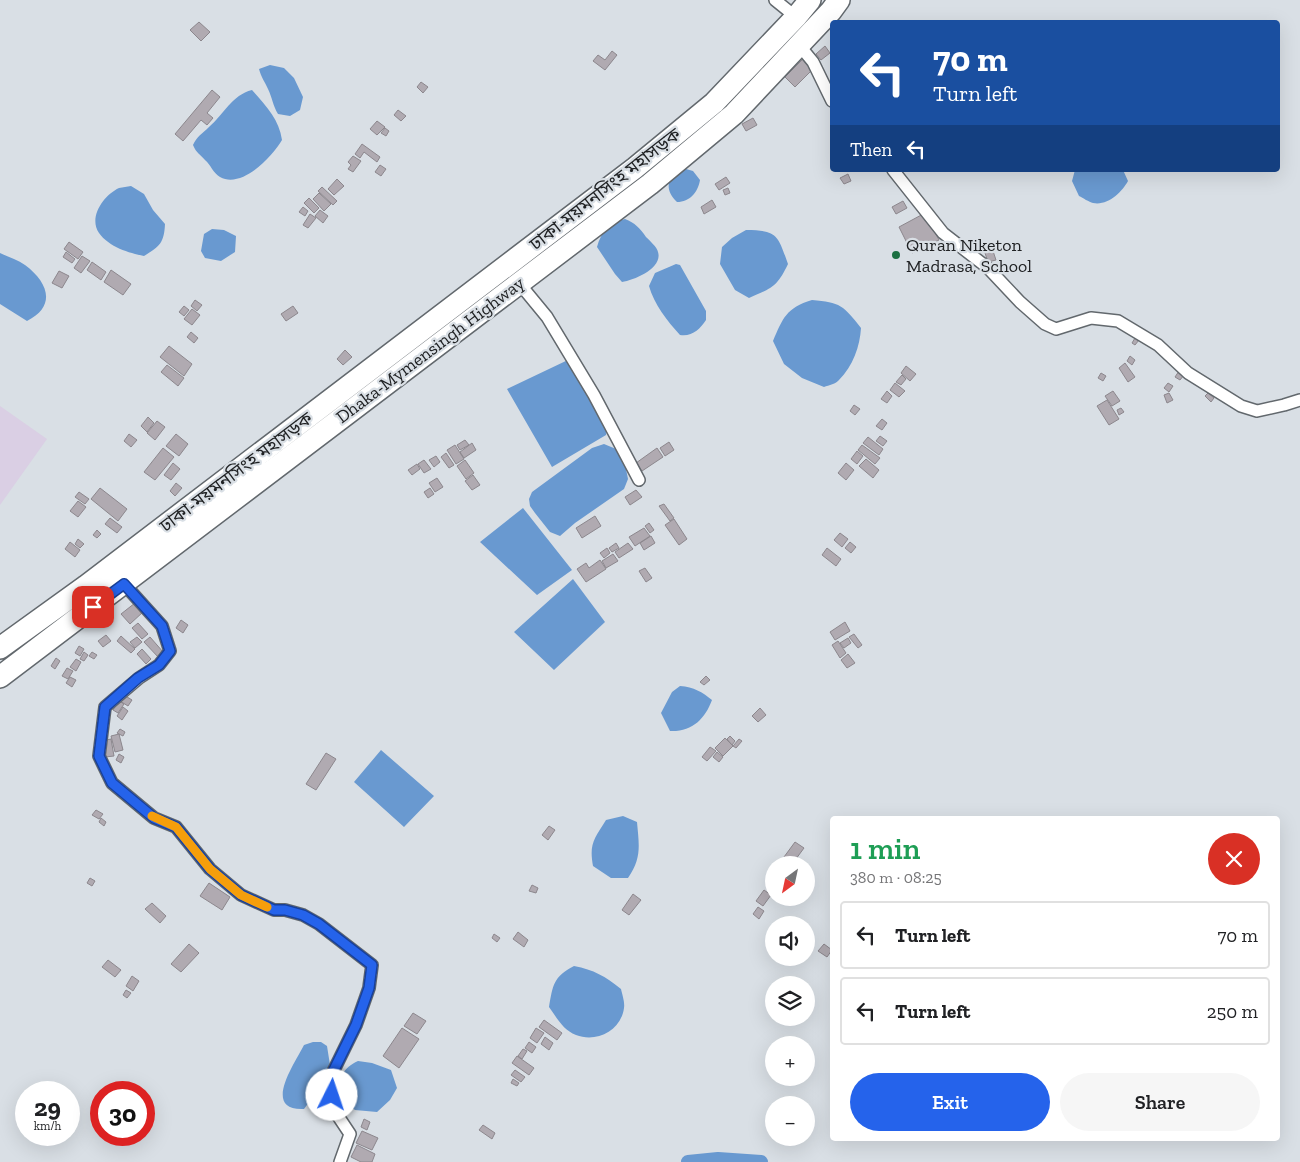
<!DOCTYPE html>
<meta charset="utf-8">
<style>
:root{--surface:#fff;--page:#f6f6f6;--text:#202124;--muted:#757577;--line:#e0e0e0;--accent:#2563eb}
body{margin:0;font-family:"Zilla Slab","Noto Sans Bengali",serif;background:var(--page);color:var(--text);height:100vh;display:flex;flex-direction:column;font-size:19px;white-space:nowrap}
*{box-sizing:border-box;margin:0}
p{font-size:16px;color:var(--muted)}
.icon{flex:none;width:28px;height:28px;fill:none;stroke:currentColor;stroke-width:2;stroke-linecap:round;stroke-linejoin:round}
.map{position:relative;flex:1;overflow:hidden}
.sheet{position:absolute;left:830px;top:816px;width:450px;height:325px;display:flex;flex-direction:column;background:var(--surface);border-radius:5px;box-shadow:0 5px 20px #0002}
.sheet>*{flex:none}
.guide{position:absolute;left:830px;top:20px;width:450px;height:152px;border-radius:5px;box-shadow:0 5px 20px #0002;background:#1a4fa0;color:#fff;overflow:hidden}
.needle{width:32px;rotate:213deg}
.fabs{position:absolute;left:765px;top:856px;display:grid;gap:10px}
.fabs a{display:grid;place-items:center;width:50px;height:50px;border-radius:50%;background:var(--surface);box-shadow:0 5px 20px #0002;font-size:25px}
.speed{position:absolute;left:15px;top:1081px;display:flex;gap:10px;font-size:25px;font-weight:700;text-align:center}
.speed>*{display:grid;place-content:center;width:65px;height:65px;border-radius:50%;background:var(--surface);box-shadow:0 5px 20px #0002;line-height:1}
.speed small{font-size:12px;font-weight:400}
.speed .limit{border:8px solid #d22;background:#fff;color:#111}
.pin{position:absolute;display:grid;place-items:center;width:42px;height:42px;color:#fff;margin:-21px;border-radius:10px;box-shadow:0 2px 8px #0006}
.me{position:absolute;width:55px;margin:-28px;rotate:4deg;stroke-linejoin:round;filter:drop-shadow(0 0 4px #0008)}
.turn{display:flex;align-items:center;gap:18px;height:105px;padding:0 20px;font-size:22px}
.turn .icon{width:65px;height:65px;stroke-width:2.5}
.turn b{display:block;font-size:35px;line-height:42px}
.then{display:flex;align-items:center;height:48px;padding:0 20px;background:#0003;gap:10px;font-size:19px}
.round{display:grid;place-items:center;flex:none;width:52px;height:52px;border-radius:26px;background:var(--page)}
.headline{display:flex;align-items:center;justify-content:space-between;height:85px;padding:0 20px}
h1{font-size:30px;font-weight:600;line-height:38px;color:#1e9e55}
.button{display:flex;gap:10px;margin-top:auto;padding:10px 20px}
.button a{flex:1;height:58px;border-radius:30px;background:var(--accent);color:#fff;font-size:20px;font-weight:600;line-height:58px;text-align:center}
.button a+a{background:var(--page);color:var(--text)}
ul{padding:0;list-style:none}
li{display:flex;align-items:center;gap:15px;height:68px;margin:0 10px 8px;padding:0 10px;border:2px solid var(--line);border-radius:5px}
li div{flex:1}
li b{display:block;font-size:19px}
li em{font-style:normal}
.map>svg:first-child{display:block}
</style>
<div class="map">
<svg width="1300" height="1162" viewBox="0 0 1300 1162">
<rect width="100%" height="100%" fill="#d9dfe5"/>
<path fill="#dacfe4" d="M0,406L47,439L0,505Z"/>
<path fill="#6999d0" d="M270,65L284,68L294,78L303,97L300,110L290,116L278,114C273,106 272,97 268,89C265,82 261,77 259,69Z
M252,90C266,106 279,119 282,140C272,157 242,189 220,177C213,173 211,165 205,160C199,153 197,154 193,145C197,136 202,134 209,127C224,114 232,95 252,90Z
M686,169L693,171L700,180C698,192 690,202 677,202C663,189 667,174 686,169Z
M1075,170H1123L1128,181C1122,192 1108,206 1093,203C1089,202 1083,198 1079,196L1072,181Z
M131,186L144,194L153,210L165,224C164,243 160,246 144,256C129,253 109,247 99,233C88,217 104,195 119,188C123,187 127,187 131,186Z
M625,219C635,223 640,228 646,237C650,241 657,247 658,252C663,268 635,280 622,282L615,274L597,247C601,232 610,222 625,219Z
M212,229L224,230L236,236L235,252L221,261L205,258L201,251L204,234Z
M746,230C778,230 778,236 788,264C777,287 772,288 749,298L735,290L720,264L722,247L732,238Z
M0,253C8,257 18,260 25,265C48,282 57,306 27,321L0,304Z
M676,264L680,265L706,311V320C700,329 692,337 680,335C667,321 654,304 649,286L655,273Z
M812,300C840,302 844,306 861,328C860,346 853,366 839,380C836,384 829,385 824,387L802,378L784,364L773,341C783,318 786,308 812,300Z
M570,359L607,430L606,435L552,467L507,389Z
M604,444L616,449L625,464L628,479L624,489L575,523L560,536L550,532L535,513L530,506L529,499L532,492L592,448Z
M523,508L572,570L537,595L480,542Z
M573,579L605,622L554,670L514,632Z
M680,686C694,687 702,692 712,700C705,719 692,732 670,731L661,713L672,692Z
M381,750L434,796L404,827L354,782Z
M623,816L637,822C639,845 642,858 628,878H611L593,866C589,844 594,839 606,820Z
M574,966C594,970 605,976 621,989C622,994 625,1002 624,1008C621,1031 596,1043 576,1035C563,1030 557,1018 549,1007C553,985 553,977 574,966Z
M313,1042H321L327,1046L330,1065L318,1090L304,1109C261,1111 295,1063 304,1045Z
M358,1061L372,1063L391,1070L397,1088L390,1100L377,1112L355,1110L335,1094C339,1078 343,1068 358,1061Z"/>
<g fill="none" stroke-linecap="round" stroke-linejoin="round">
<path stroke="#6999d0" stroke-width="14" d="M688,1162L718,1159L761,1162"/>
</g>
<path fill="#b0aab1" stroke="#8c878d" d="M199,22L210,32L201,41L190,30Z
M825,46L830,53L821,60L816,54Z
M612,51L617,55L605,70L593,61L598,55L605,60Z
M804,58L814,68L795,87L785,77Z
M421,82L428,87L423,93L417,87Z
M212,90L220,97L207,113L213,118L207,125L201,120L183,141L175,134Z
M398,110L406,116L401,121L394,115Z
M753,118L757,125L746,131L742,124Z
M377,121L385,127L377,135L370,129Z
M385,128L389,131L386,136L381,133Z
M362,144L380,157L377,162L364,152L360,158L355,154Z
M353,156L361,161L353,172L348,169L351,165L348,162Z
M380,165L386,169L381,176L375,172Z
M848,174L851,181L844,184L840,178Z
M726,177L730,183L719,190L715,184Z
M337,179L344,186L334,195L328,189Z
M322,187L337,201L333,205L318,191Z
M728,188L730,193L725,195L723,190Z
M319,193L331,204L324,211L313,199Z
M309,198L319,208L314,213L304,203Z
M712,200L716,207L704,214L701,207Z
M903,201L907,208L896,214L892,207Z
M303,207L308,211L305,216L299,212Z
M320,210L328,216L323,223L315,216Z
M925,213L939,240L912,253L899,227Z
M310,214L316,218L308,228L303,225Z
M69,242L83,252L78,259L64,249Z
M992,248L996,260L988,262L984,250Z
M66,252L75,259L72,263L63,257Z
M82,256L90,261L81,273L74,268Z
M92,262L106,272L101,280L87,270Z
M111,270L131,284L123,295L104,282Z
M59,271L69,276L62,288L52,283Z
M195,300L202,305L197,311L191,306Z
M184,306L189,310L184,316L179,312Z
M293,306L298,313L286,321L281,314Z
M192,309L200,315L192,325L184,319Z
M191,332L198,338L194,343L187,337Z
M1135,338L1139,340L1135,345L1132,343Z
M169,346L192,364L184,376L160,357Z
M345,350L352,357L343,365L337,359Z
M1130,356L1135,360L1132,365L1127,361Z
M1125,363L1135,377L1128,382L1119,368Z
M167,365L184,378L178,386L161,372Z
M906,366L916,374L910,381L901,373Z
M1179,371L1184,375L1180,380L1175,377Z
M1101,373L1106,376L1103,381L1098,378Z
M902,375L906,379L901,385L896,382Z
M895,383L905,391L899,397L890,390Z
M1168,383L1173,386L1169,392L1164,388Z
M887,391L892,396L887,403L881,399Z
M1113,391L1120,401L1112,406L1105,396Z
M1169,393L1173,400L1167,403L1164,395Z
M1208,393L1214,398L1211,402L1205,396Z
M1107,400L1119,419L1109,425L1097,406Z
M854,405L860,409L855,415L850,411Z
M1121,408L1124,412L1119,415L1117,410Z
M148,417L154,423L147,432L141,426Z
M882,419L887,423L882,430L876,426Z
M157,421L165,427L155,440L147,433Z
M129,434L137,440L131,447L124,441Z
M176,434L188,444L179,456L166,446Z
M880,436L887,441L883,446L876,441Z
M868,437L883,449L879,455L863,443Z
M465,440L469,445L460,450L457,445Z
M669,442L674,450L665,456L660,448Z
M472,443L476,450L464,458L460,452Z
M455,445L464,459L456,464L447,450Z
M862,445L880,458L875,464L858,450Z
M163,448L174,457L155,480L144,472Z
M657,448L663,457L642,471L636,463Z
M857,451L863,456L857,464L851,459Z
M446,453L454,465L449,468L441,457Z
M436,456L440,462L434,467L429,460Z
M866,459L879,470L873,478L859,466Z
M424,460L431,469L424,473L418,464Z
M465,460L474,473L466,479L457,466Z
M173,463L180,469L171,480L164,475Z
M846,463L854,470L846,480L838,473Z
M417,464L420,469L412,475L408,470Z
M473,475L480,485L472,490L465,481Z
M437,478L443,487L435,492L429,483Z
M176,483L182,488L175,496L170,491Z
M100,488L127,509L118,521L91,499Z
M430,488L434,494L428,498L424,492Z
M636,490L642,497L630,505L625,497Z
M79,492L89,499L85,504L75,497Z
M78,501L86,507L78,517L70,511Z
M664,504L674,518L670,521L659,506Z
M595,516L601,526L582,538L576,528Z
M110,518L122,527L117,533L105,524Z
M674,519L687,539L679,545L665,525Z
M649,523L654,530L650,533L645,526Z
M644,528L650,536L635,546L629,537Z
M97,530L101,534L97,538L93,535Z
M840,533L848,539L842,547L834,540Z
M651,536L655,543L644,550L640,543Z
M78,539L84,544L80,548L75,544Z
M70,542L80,550L75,557L65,549Z
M850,542L856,547L851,553L845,548Z
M616,543L619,548L612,552L609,548Z
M628,543L633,549L619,558L615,552Z
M607,548L610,553L604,558L600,553Z
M827,548L841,559L836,566L822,555Z
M613,554L618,561L606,568L602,561Z
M600,560L606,569L586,582L577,569L586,563L589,568Z
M645,568L652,578L646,582L639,571Z
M135,603L143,612L130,624L121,614Z
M181,620L188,625L183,633L176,628Z
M845,622L850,631L835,640L830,632Z
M138,623L148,634L142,639L132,628Z
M854,634L862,645L858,648L849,637Z
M106,635L111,641L103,647L98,641Z
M121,636L135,649L131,653L117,641Z
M137,637L142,642L135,648L130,642Z
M150,637L164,653L159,658L144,642Z
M848,638L851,643L844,648L840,643Z
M838,641L846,653L840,658L832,645Z
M79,646L84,649L80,656L75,653Z
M142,649L151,659L146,664L137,654Z
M84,652L88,655L84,661L80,659Z
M92,652L97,655L94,659L89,656Z
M848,654L855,663L847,668L841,660Z
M56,658L60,661L55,669L51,666Z
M76,659L81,662L76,671L70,667Z
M67,668L73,671L68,679L62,676Z
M706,676L710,680L704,685L700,682Z
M70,677L76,680L72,687L66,683Z
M124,695L132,700L128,706L120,701Z
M119,701L124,704L118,713L113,710Z
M123,707L128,711L122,720L117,716Z
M760,708L766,715L758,722L752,716Z
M120,729L125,732L123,736L117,733Z
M119,734L123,750L115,752L111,736Z
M730,736L735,741L732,745L727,739Z
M725,738L733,746L723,756L715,748Z
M111,739L114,756L105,757L102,741Z
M739,739L742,741L736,748L733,746Z
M710,747L716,751L707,761L702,757Z
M717,752L723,757L719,762L713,757Z
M326,753L336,759L316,790L306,784Z
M119,754L124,757L121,763L116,760Z
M96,810L103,814L99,819L92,815Z
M101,818L106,822L104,826L99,822Z
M549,826L555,830L548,840L542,835Z
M795,842L804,848L793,863L784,857Z
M780,859L788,865H776Z
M90,878L95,881L92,886L87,883Z
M209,883L230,897L222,910L200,896Z
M532,885L538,888L536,893L529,891Z
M764,890L771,895L763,906L756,901Z
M633,894L641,900L629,915L622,910Z
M152,903L166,916L160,923L145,909Z
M758,907L764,911L759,919L753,914Z
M518,932L528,940L524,947L513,939Z
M494,934L500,938L497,942L492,938Z
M189,944L199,953L181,972L171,964Z
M824,944L832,950L827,957L818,951Z
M108,960L121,970L115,977L102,967Z
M132,976L139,981L133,991L126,986Z
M126,990L131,993L127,998L123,995Z
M413,1013L426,1021L417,1034L404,1026Z
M544,1020L562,1033L557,1040L539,1027Z
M402,1028L419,1039L399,1068L383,1056Z
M536,1028L544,1033L537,1043L530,1038Z
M545,1037L553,1043L549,1050L541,1044Z
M529,1042L536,1047L532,1053L525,1048Z
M523,1049L527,1051L522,1059L518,1056Z
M517,1056L534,1068L529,1075L512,1063Z
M515,1070L525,1077L521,1082L511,1075Z
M513,1079L519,1083L517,1086L511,1083Z
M364,1119L370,1122L367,1130L361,1127Z
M483,1125L495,1133L492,1139L479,1130Z
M362,1131L378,1138L372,1150L356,1143Z
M357,1145L375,1154L372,1162H361L351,1157Z"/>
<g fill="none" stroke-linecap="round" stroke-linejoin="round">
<defs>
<path id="street" d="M775,0L796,17
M799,45L813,62L832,101
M893,170L943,233L988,268L1020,302L1045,324L1056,329L1091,318L1118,321L1158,345L1188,373L1241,406L1257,411L1284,405L1300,400
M519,283L547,317L594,395L639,480
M124,584L162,626L170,651L159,665L139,678L105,707L99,756L112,783L154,818L176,827L210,869L241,895L274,910H285L303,915L319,924L372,965L369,988L356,1025L329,1080L334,1110L350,1134L340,1162"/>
<path id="highway" d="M0,648L86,586L635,168L714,103L796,17L810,0
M0,677L650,184L734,114L831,11L839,0"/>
</defs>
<use href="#street" stroke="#62686d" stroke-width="14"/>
<use href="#highway" stroke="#62686d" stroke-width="24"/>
<use href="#street" stroke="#fff" stroke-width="11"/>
<use href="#highway" stroke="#fff" stroke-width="21"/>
</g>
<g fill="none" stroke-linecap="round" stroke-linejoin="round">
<defs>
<path id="route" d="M93,607L124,584L162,626L170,651L159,665L138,678L105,707L99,756L112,783L154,818L176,827L210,869L241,895L274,910H285L303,915L319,924L372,965L369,988L356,1025L329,1080L332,1095"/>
</defs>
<use href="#route" stroke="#184099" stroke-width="12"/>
<use href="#route" stroke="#2563eb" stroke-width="9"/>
<path stroke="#f59e0b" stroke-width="9" d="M152,816L176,827L210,869L241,895L267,907"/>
</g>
<circle fill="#1b7042" stroke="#d9dfe5" stroke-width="2" cx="896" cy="255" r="5"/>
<g text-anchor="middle" stroke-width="4.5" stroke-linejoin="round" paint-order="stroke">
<g font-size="18" fill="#202224" stroke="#d9dfe5">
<text transform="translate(605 189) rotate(-38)" y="6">ঢাকা-ময়মনসিংহ মহাসড়ক</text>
<text transform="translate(430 350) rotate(-37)" y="6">Dhaka-Mymensingh Highway</text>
<text transform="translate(236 472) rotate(-37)" y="6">ঢাকা-ময়মনসিংহ মহাসড়ক</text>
</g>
<g font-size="18" fill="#202224" stroke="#d9dfe5" text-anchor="start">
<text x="906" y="251">Quran Niketon<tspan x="906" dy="21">Madrasa, School</tspan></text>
</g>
</g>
</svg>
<div class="fabs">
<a><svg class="needle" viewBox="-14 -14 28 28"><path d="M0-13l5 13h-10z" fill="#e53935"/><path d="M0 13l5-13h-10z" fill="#757577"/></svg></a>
<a><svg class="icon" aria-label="sound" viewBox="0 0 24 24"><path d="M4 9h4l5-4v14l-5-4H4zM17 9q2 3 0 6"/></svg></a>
<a><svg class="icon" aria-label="layers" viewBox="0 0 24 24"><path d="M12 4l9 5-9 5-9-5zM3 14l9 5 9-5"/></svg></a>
<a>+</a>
<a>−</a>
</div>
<div class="speed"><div>29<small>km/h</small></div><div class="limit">30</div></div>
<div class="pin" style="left:93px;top:607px;background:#d93025"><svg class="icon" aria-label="arrive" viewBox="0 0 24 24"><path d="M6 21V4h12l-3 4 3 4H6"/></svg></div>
<svg class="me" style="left:332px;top:1095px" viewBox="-20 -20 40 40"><circle r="19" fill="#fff"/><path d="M0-13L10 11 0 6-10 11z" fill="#2563eb"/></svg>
<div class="guide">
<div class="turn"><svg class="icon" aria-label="left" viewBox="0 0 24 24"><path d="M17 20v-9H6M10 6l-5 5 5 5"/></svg><div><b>70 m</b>Turn left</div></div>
<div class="then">Then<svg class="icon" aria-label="left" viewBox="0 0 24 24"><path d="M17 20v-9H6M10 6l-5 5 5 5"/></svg></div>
</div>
<section class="sheet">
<div class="headline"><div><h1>1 min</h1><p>380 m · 08:25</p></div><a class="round" style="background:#d93025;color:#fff"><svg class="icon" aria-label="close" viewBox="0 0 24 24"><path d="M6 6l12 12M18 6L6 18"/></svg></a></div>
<ul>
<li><svg class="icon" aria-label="left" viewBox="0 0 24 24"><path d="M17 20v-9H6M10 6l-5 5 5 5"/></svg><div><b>Turn left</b></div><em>70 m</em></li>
<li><svg class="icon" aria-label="left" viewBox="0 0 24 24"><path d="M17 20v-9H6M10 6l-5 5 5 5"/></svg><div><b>Turn left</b></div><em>250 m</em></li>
</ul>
<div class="button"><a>Exit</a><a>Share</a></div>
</section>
</div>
